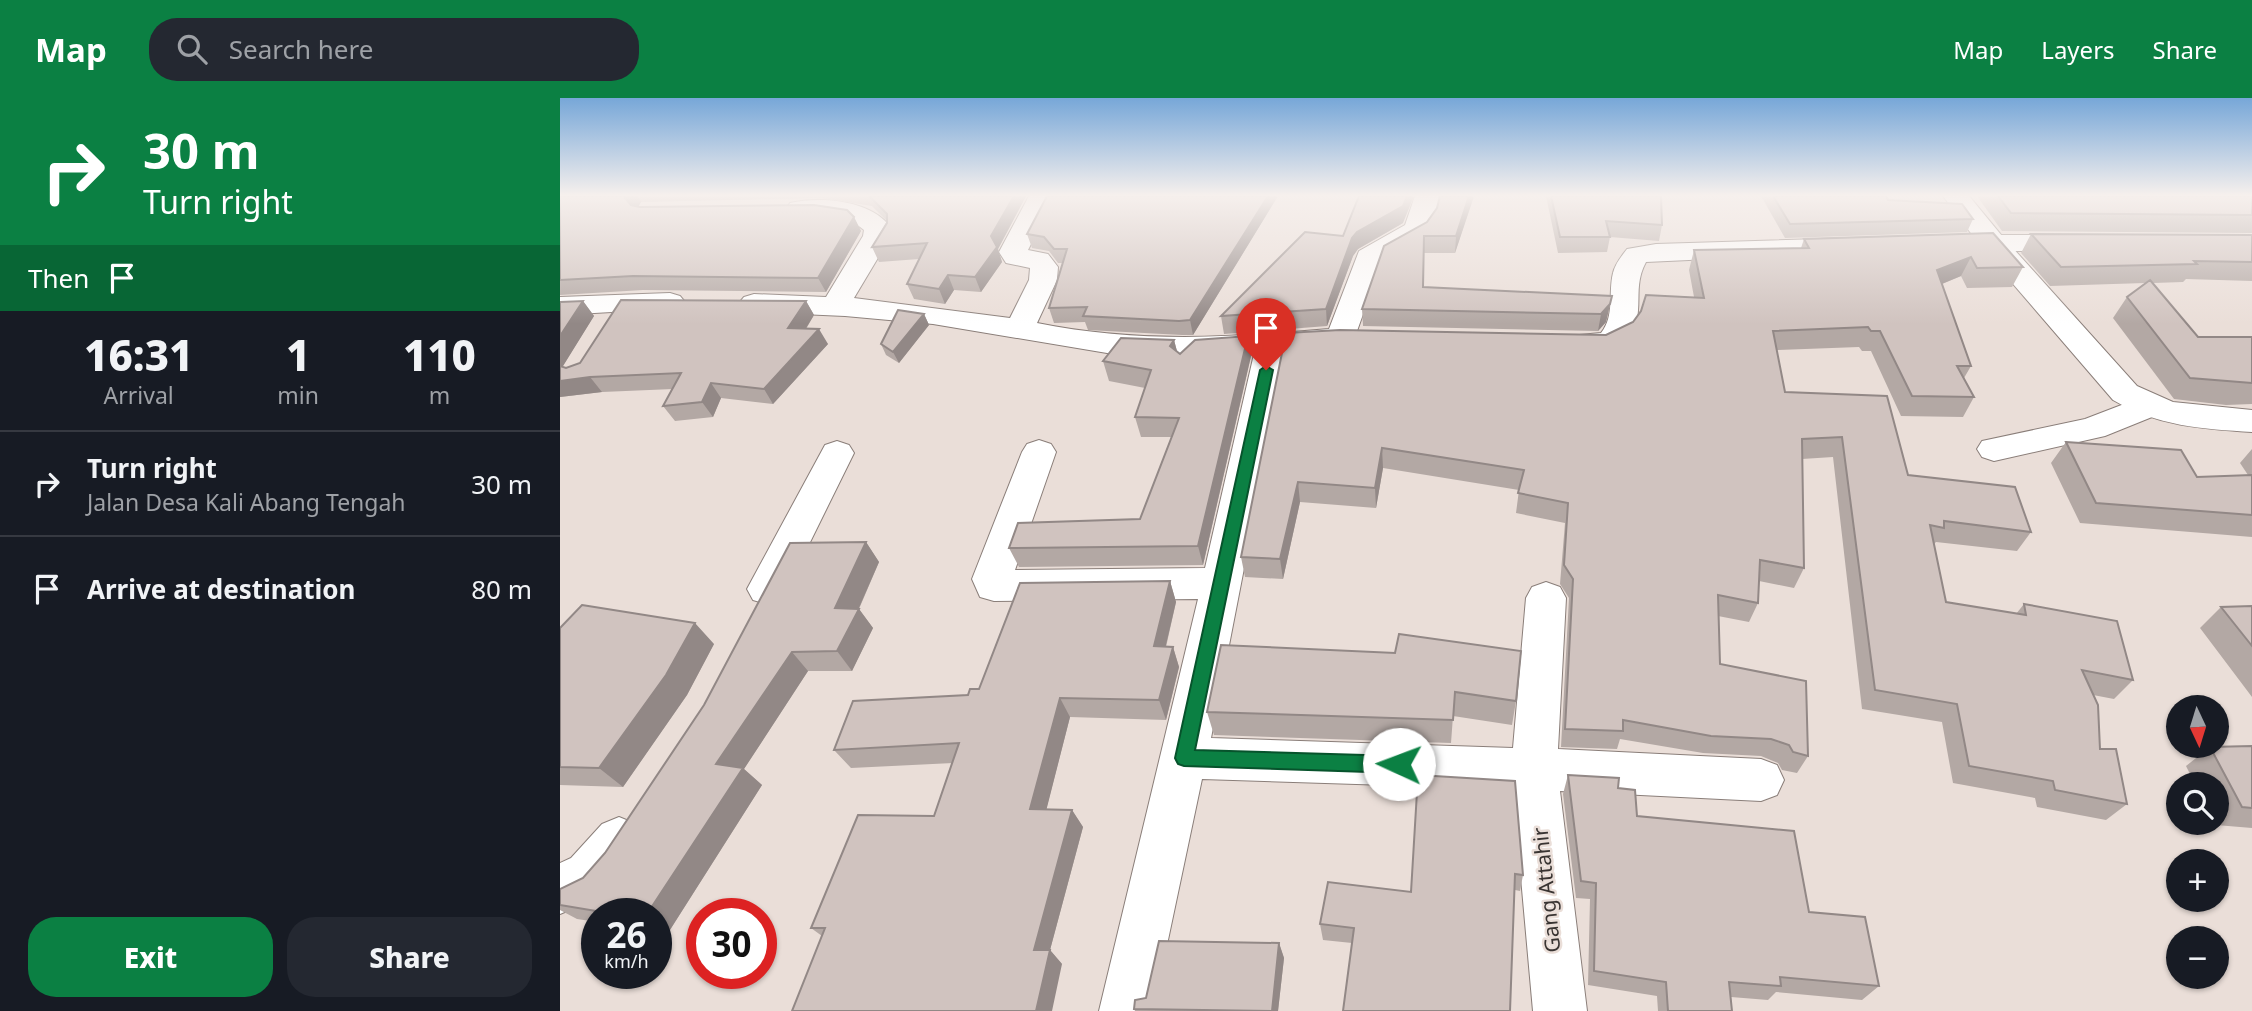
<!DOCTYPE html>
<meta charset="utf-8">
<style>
:root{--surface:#171b24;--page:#242831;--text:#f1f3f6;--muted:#9ea1a6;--line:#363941;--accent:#0b8043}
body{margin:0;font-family:"Noto Sans",sans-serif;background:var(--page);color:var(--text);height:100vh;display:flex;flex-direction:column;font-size:26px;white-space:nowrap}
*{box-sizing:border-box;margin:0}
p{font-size:23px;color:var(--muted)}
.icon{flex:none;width:38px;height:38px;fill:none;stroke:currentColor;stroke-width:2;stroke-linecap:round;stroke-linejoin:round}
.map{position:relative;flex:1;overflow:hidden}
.drawer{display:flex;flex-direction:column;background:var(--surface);width:560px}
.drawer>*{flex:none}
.banner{background:#0b8043;color:#fff;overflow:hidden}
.needle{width:46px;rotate:176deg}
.tools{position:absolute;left:1606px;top:597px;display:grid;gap:14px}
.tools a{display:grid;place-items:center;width:63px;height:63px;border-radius:50%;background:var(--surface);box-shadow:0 2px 5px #0004;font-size:35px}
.speed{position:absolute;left:21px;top:800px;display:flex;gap:14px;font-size:35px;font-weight:700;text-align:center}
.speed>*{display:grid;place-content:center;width:91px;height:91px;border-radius:50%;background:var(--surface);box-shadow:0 2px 5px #0004;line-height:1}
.speed small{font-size:18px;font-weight:400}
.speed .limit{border:10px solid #d22;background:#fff;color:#111}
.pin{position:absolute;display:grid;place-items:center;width:60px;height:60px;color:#fff;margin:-72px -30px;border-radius:50% 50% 50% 0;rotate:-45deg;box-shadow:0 0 7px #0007}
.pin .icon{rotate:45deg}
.me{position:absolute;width:77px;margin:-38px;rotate:272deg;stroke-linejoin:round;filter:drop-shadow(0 0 5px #0008)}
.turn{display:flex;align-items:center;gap:24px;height:147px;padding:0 28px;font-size:32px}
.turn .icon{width:91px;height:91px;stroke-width:2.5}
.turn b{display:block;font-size:49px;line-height:60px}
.then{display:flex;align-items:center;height:66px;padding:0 28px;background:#0003;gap:14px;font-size:26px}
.eta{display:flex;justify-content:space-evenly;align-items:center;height:119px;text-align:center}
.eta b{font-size:42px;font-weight:800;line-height:49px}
.button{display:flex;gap:14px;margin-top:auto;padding:14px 28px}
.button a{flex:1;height:80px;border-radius:28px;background:var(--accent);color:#fff;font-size:28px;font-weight:800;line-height:80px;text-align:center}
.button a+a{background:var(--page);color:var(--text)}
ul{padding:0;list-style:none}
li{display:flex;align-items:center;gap:21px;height:105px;padding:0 28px;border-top:2px solid var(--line)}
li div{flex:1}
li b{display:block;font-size:26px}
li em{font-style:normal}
header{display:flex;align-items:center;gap:42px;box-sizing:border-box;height:98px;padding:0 35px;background:var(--accent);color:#fff}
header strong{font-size:33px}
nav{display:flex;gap:38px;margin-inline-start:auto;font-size:24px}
.search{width:490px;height:63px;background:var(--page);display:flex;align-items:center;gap:18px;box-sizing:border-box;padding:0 24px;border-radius:28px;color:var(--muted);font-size:26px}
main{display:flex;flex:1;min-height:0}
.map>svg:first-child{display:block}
</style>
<header>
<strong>Map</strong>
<div class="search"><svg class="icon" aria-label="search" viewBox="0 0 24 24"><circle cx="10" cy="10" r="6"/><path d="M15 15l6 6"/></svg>Search here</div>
<nav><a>Map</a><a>Layers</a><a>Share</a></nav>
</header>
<main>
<section class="drawer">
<div class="banner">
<div class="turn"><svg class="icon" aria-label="right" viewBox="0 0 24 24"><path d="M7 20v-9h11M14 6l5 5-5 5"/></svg><div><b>30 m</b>Turn right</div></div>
<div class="then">Then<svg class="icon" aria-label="arrive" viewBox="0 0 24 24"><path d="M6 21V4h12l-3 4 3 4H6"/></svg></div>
</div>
<div class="eta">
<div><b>16:31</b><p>Arrival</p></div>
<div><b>1</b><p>min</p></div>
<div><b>110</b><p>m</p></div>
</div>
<ul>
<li><svg class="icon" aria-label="right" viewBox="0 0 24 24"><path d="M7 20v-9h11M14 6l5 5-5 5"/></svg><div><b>Turn right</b><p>Jalan Desa Kali Abang Tengah</p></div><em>30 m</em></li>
<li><svg class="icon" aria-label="arrive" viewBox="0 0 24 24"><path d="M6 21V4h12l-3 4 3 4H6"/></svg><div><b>Arrive at destination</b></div><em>80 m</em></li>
</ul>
<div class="button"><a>Exit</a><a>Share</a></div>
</section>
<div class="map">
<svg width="1692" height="913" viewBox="0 0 1692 913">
<rect width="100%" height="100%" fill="#eaded8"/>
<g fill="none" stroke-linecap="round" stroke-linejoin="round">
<defs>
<path id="minor" d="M469,98H495L468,152L488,156L498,169L497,182L477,225C575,245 670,240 769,231L799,153L845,127L855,98H881L874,126L865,139L822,163L792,247L726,254L651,640L953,650L966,500L972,489L986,484L1000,489L1006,500L998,651L1201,661L1217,667L1224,682L1217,697L1201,703L1000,693L1027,913H973L953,691L642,681L593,913H539L638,501L434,503L420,499L412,481L462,354L467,346L479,342L491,346L496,354L455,472L645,470L694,256L614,259L559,257L373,226L285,218L194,214L184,211L179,205L184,199L194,196L266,199L303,138L304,132C283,113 255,123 230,117L226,111L230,105C261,98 312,102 331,130V138L294,200L450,220L469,182L470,170L446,165L439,154Z
M1396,137H1517L1527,139L1531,145L1527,151L1517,153H1396L1386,151L1382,145L1386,139Z
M1294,140L1304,142L1308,148L1304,154L1086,164C1069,195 1091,218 1061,251L1020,254L1009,252L1004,245L1009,238L1041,235C1055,218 1048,195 1053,175C1055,166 1061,159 1067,151L1096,146Z
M110,195L120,198L125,204L120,210L0,217V199Z
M1585,298L1597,301L1602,309L1597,317L1545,338L1434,363L1422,359L1417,351L1422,343L1525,321Z
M277,343L289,347L294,355L227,491L221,502L207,506L193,502L187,491L265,347Z
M59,719L76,726L83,742C65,784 41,799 0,816V765L11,760L42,726Z"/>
<path id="major" d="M1383,98H1409L1442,138L1577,288L1613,304L1692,312V334C1643,331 1596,328 1553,302L1422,150Z"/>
</defs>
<use href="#minor" stroke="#8a7e79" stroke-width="2"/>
<use href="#major" stroke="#8a7e79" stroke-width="2"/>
<use href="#minor" fill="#fff" fill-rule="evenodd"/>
<use href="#major" fill="#fff" fill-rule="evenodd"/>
</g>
<path fill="#b3a8a4" d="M0,98H466L438,151L442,164L421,194L394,192L385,206L354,201L347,186L359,161L319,164L312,149L327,123L312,108L261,100L81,104L78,109L294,119L301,133L266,194L83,192L0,197Z
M718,98L633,237H622L528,232L525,224L494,225L489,210L503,165H498L489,153L472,150L467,136Z
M914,98L895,155H864L863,189L1052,198L1046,224L1038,233L803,228L802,211L867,124Z
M986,98H1101L1102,127L1099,143L1050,139L1047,154L998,155Z
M1201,98H1326L1328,102L1413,121L1407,134L1225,140Z
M1417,98H1692V135L1442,133Z
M843,125L798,151L793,158L767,228L664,236L661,218L783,138Z
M1433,135L1463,169L1452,189L1407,190L1401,178L1382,186L1411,268L1404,280L1414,299L1403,319L1341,318L1311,253H1302L1299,249L1217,252L1225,294L1348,377L1471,434L1457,453L1376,444L1374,446L1386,504L1456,516L1464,506L1573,582L1554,601L1533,597L1540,651L1567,706L1546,722L1477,709L1475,700L1393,685L1382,624L1302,611L1273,359L1242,361L1244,470L1234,490L1199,483L1198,505L1189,524L1158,518L1160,566L1248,658L1237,675L1222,672L1218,665L1201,658L1143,655L1060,641L1057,651L1001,649L1009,500L1000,486L1005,425L956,415L959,392L823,370L816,410L740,404L723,481L685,479L681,459L726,235L1046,237L1134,199L1129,172L1134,152L1241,150L1244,141Z
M1471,136L1692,137V183L1626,181L1623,184L1593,185L1638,239H1692V306L1666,307L1614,301L1553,220L1567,199L1585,185L1490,188L1461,155Z
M23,203L34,218L2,269L6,270L246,203L254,217L246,231L268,246L213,306L161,300L153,319L115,323L103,308L113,291L42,294L0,299V204Z
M364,216L369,227L339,265L326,257L321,246Z
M688,238L691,258L643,467L459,469L449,450L580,421L612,339H581L575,319L585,290L549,283L543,263L614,242L617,253L620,256Z
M1506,344L1637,379L1688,377L1680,365L1692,351V439L1520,425L1491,365Z
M306,444L319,464L299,511L313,530L292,573H248L184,671L202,687L108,835L96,833V816H37V824L17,821L0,812V791L23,780L45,755Z
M610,483L616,504L606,549H613L619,569L606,622L510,619L486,712H512L523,729L490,852L502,866L262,838L251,830L374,718L393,665L291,670L274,652L419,591Z
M1692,508V599L1640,530L1661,509Z
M0,530L154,546L127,597L63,689L0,687Z
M661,547L956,603L952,627L893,618L891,645L654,637L647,614Z
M1692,648V730L1656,727L1655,724H1657V686H1635L1626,668L1650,649Z
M858,677L963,777L960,793L955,792L792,845L763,842L760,826L851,794Z
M1008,677L1058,690L1077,718L1249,814L1319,888L1302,902L1216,894L1208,902L1171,899L1172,913H1098L1097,898L1028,887L1030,801L1016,800L1003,696Z
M719,845L724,860L718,913H575L574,911L586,900Z"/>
<path fill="#928886" d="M67,98H77L81,104L75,114L65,100Z
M454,98H466L438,151L442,164L421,194L415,179L431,138Z
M708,98H718L633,237L630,222Z
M847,98H854L843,125L798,151L793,158L767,228L766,211L792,140L797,134Z
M909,98H914L895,155L896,138Z
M294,119L301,133L266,194L258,180Z
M1411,159L1401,178L1367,192L1377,172Z
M388,177L394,192L385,206L379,191Z
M1052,198L1046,224L1038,233L1041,216Z
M23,203L34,218L0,273V238Z
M246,203L254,217L237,245L228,230Z
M364,216L369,227L339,265L333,254Z
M259,231L268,246L213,306L204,291Z
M688,238L691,258L643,467L638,448Z
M614,242L619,261L610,248Z
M30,279L42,294L0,299V283Z
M151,285L161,300L153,319L142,304Z
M822,350L823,370L816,410L815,390Z
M738,384L740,404L723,481L720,461Z
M306,444L319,464L298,512L299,511L313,530L292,573L277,553L275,510Z
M610,483L616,504L601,568L594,548Z
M135,525L154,546L127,597L63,689L39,670Z
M613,549L619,569L606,622L599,602Z
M232,554L248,573L184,671L202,687L108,835L96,827V816H87L156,666Z
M500,600L510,619L482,729L470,711Z
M512,712L523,729L490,852L502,866L492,913H476L474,852Z
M719,845L724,860L718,913H712Z"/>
<path fill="#d0c3bf" stroke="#928886" stroke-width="2" d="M0,98H67L65,100L71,107L80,109L254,107L287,112L294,119L258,180L73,178L0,182Z
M309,98H454L431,138L437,149L415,179L388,177L379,191L347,186L367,145L312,149L327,125V116Z
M487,98H708L630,222L619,223L523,218L527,209L489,210L507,151H494L484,139L467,136Z
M799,98H847L843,108L797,134L792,140L766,211L661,218L745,134L783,138Z
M880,98H909L896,138H864L863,189L1052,198L1050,206L1041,216L802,211L824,148L867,124L877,110Z
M991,98H1101L1102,127L1046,123L1050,139H1000Z
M1213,98H1326L1328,102L1402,106L1413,121L1230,126Z
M1438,98H1692V117L1451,115Z
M1433,135L1463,169L1417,170L1411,159L1377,172L1411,268H1397L1414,299L1352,298L1320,233H1311L1308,229L1213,233L1225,294L1327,298L1348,377L1455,389L1471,434L1384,423V430L1370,427L1386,504L1466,517L1464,506L1557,523L1573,582L1522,572L1538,607L1540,651H1556L1567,706L1495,692L1493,683L1409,668L1397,606L1315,592L1282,339L1242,341L1244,470L1200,462L1198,505L1158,497L1160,566L1246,583L1248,658L1233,654L1229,647L1211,641L1151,638L1063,622V633L1005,631L1013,481L1004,467L1008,405L958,395L964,372L822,350L815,390L738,384L720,461L681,459L726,235L780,232L1046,237L1073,224L1081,213L1086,197L1144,200L1134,152L1249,150L1244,141Z
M1471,136L1692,137V164L1634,163L1637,166L1501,169Z
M1590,182L1638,239H1692V285L1630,280L1567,199Z
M61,202L246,203L228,230L259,231L204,291L151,285L142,304L103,308L121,275L30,279L0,283V268L6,270L20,265Z
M23,203L0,238V204Z
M338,212L364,216L333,254L321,246Z
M688,238L638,448L449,450L458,425L580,421L619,320L575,319L591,272L543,263L561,240L614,242L610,248L620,256L635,242Z
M1506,344L1621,352L1637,379L1692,377V417L1536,405Z
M306,444L275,510L299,511L277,553L232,554L156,666L183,670L87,816H54L0,807V791L23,780L45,755L144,607L230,445Z
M610,483L594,548L613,549L599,602L500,600L470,711L512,712L474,852H490L476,913H232L265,830H251L298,717L374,718L399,645L274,652L293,603L408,597L410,591H419L460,485Z
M22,507L135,525L106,577L39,670L0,669V530Z
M1692,508V548L1661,509Z
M839,536L961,553L956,603L895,594L893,622L647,614L661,547L835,555Z
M1692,648V710L1682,709L1650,649Z
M858,677L955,683L963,777L955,776L950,913H783L794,830L760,826L768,784L851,794Z
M1008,677L1059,680L1058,690L1075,692L1077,718L1234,733L1249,814L1305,819L1319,888L1220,879L1221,888L1169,884L1172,913H1108L1106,884L1034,873L1036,785L1021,783Z
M599,843L719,845L712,913L574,911L575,902L586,900Z"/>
<linearGradient id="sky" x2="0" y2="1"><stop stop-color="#77a7d8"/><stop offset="0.43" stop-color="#f6f0ed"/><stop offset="1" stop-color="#f6f0ed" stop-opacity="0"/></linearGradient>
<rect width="1692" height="226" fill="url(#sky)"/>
<path fill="#0b8043" stroke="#07532c" stroke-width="2" d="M706,268L713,272L635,652L839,658L846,660L849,666L846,672L839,675L624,668L618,666L615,660L700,272Z"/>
<g text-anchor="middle" stroke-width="5" stroke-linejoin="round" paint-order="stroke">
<g font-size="21" fill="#393432" stroke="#eaded8">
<text transform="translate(987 792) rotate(-96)" y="7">Gang Attahir</text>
</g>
</g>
</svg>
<div class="tools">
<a><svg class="needle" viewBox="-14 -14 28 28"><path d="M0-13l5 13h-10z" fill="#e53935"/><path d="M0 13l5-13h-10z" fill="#9ea1a6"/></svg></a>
<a><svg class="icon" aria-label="search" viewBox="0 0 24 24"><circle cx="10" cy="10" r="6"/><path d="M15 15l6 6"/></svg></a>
<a>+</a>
<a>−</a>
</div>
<div class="speed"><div>26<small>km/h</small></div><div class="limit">30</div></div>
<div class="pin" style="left:706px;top:272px;background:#d93025"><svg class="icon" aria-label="arrive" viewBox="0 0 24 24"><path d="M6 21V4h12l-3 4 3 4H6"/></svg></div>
<svg class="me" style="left:839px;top:666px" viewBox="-20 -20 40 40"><circle r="19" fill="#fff"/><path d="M0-13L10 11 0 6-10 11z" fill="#0b8043"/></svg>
</div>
</main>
